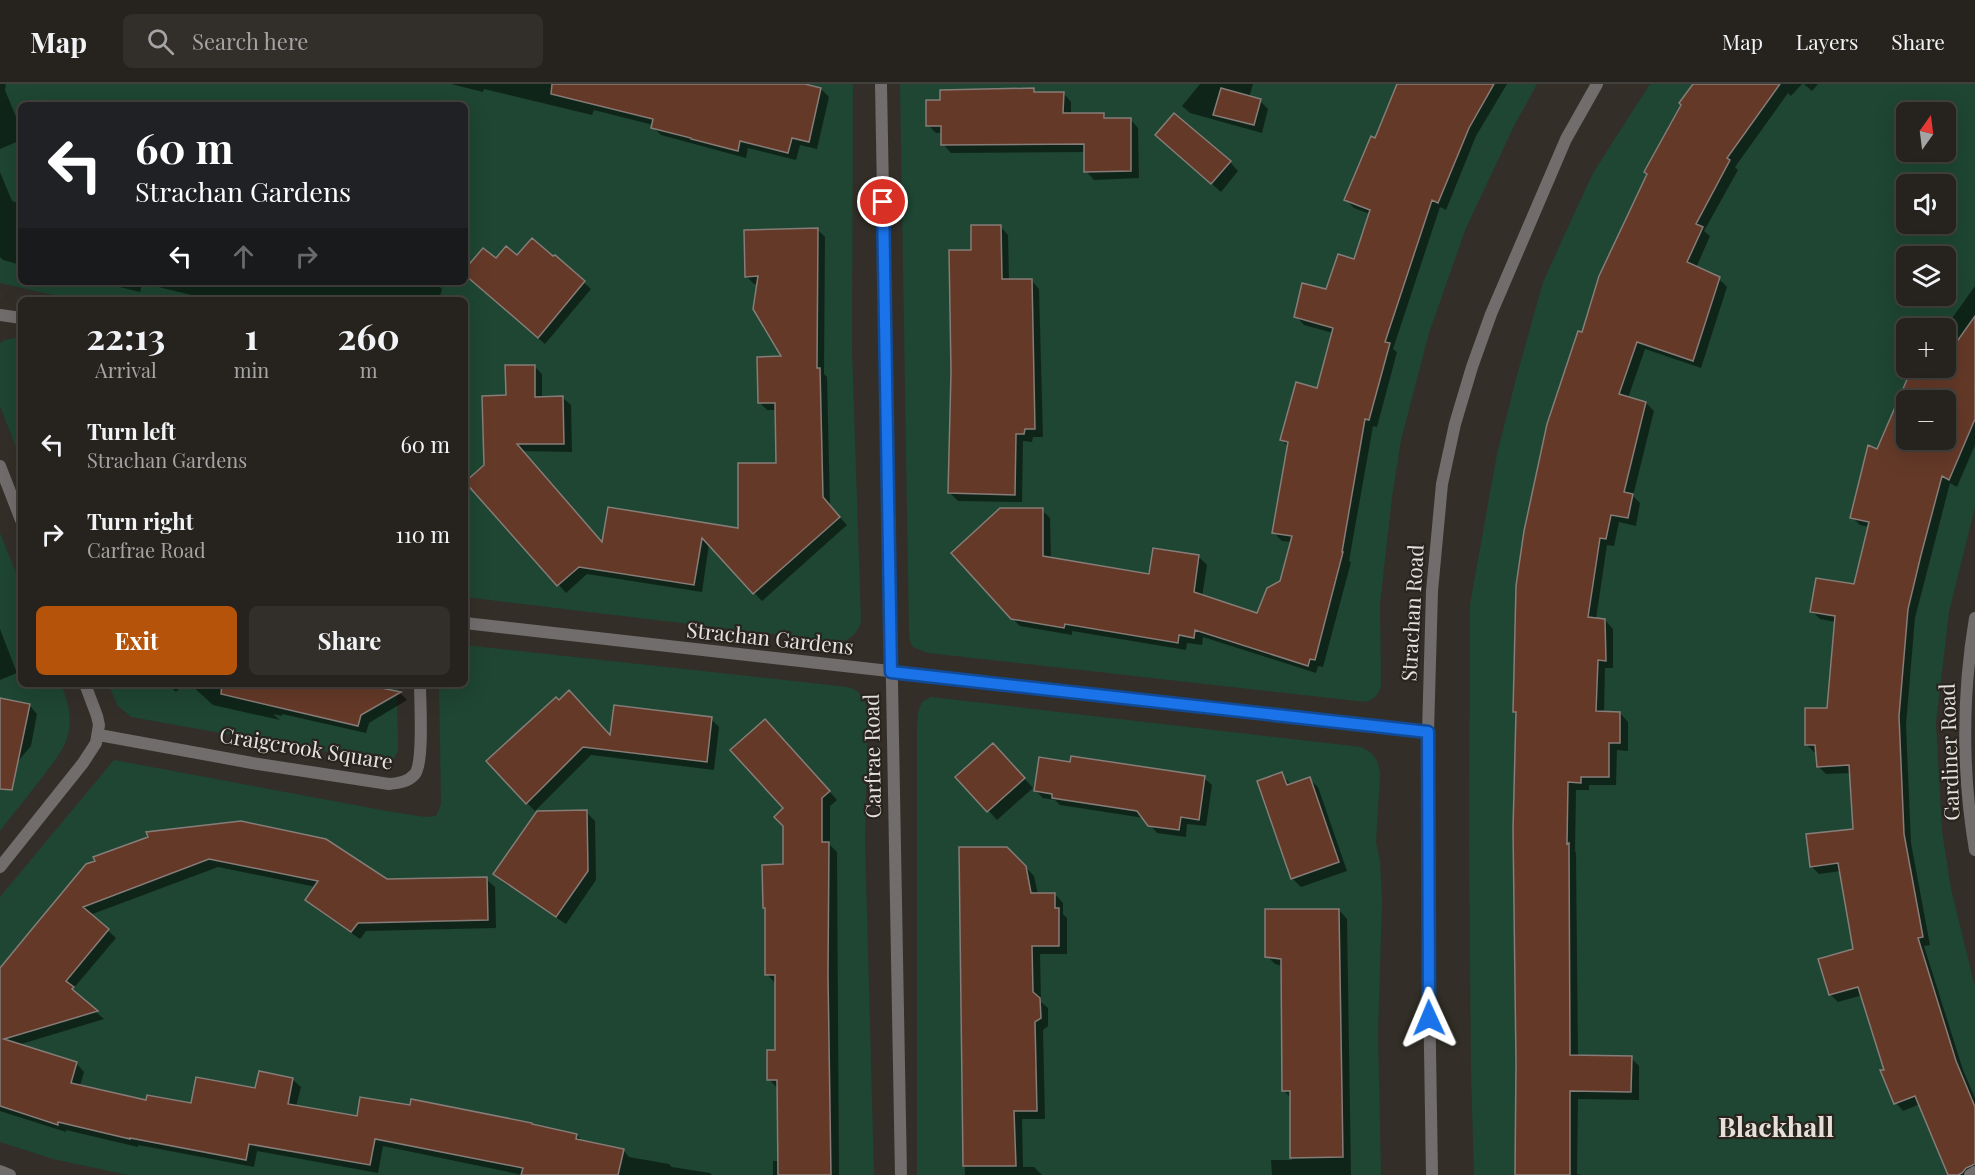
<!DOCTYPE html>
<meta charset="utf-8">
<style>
:root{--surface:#26231e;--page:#322f2b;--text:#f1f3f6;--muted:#a4a4a4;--line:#42403c;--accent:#b45309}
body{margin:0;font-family:"Playfair Display",serif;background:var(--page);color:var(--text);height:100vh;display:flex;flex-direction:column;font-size:22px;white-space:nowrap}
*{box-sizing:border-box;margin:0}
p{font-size:20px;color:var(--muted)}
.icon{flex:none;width:33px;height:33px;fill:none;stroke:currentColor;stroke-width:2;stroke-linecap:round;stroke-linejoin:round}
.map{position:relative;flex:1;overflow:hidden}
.drawer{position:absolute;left:18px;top:213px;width:450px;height:390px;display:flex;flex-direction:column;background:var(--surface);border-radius:9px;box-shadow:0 6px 24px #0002,0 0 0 2px var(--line)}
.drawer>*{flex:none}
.hud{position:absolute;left:18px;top:18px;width:450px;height:183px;border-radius:9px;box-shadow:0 6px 24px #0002,0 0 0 2px var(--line);background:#202124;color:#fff;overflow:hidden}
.needle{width:39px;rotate:14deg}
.buttons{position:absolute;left:1896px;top:18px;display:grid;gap:12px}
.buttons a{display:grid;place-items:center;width:60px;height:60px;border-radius:9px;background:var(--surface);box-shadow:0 6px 24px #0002,0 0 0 2px var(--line);font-size:30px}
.pin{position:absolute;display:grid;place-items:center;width:51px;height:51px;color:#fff;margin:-26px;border:3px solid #fff;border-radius:50%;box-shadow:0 2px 6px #0007}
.me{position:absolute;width:66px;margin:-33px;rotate:359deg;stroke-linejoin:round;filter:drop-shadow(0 0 4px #0008)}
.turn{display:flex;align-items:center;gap:21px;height:126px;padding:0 18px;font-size:27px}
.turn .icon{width:78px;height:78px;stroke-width:2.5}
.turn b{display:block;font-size:42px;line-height:51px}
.lanes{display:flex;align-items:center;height:57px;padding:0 18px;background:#0003;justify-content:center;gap:30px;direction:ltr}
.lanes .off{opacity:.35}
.eta{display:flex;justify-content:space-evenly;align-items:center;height:102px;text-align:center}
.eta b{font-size:36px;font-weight:700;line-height:42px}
.button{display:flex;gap:12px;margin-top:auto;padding:12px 18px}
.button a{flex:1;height:69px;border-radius:9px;background:var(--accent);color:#fff;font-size:24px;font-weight:700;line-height:69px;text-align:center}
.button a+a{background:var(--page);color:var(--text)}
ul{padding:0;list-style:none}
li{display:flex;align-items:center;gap:18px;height:90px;padding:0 18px}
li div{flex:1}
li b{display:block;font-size:22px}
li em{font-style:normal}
header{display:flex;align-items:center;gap:36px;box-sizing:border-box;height:84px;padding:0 30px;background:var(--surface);border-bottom:2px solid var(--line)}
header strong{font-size:28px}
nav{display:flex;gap:33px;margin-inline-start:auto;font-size:21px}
.search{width:420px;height:54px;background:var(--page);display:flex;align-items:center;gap:15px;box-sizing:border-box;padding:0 21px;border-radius:9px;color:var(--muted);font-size:22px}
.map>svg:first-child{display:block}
</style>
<header>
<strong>Map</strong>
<div class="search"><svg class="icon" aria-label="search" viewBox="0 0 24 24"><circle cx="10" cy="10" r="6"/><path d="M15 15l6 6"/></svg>Search here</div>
<nav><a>Map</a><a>Layers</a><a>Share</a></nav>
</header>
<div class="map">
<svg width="1975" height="1091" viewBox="0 0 1975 1091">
<rect width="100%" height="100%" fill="#332f28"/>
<path fill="#1e4632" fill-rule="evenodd" d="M0,0H853L852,265L861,539C856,550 852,555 840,558L465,513V216H75L0,199ZM21,21H465V198H21Z
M900,0H1537L1514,42L1466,144L1429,249L1401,356L1392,413L1380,520L1381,603C1378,611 1374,615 1366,618L928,569L913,563L910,557L909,549Z
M1650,0H1975V423L1949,528L1936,639L1942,747L1951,805L1975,903V1091H1474L1471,989L1469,762L1470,520L1497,370L1516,295L1543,198L1593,89ZM1906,28H1946V68H1906ZM1906,100H1946V140H1906ZM1906,172H1946V212H1906ZM1906,244H1946V284H1906ZM1906,316H1946V356H1906Z
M16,254H21V376L0,322V259L5,256Z
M0,449L21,501V600H61C79,645 68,661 40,696C27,713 13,730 0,747Z
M465,561L848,603C863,608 866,616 868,630L865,755L874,1091H128L53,1075L0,1058V813L114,676L387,727L425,733L436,732L441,720L439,600H465Z
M108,600H397L398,667L392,678H385L131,633L118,622Z
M931,613L1361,663C1375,669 1379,677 1380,691L1376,758L1380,778L1382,817L1378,949L1381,1091H917V640L918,628L922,618Z"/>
<path fill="#0007" fill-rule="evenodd" d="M0,0H6L5,6L21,45V56L0,65Z
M451,0H798L821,5L829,13L817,65L800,61L796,76L748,64L746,74L661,51L653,43V41L594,26L592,31L484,5L483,8Z
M1200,0H1253L1249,14L1260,17L1268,25L1262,49L1190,29L1182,22Z
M1399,0H1507L1476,52L1446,126L1440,123L1393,265L1397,268L1377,343L1373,342L1349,477L1351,478L1323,583L1318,582L1316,589L1203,553L1202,561L1187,559L1186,566L1072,547V551L1020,542L1012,534L1042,426L1050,434L1051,475L1151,491L1199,473L1207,481L1202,513L1258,531L1281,498L1292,458L1282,457L1274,449L1289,363L1282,356L1318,306L1333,249L1304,241L1296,232L1327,207L1354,177L1370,130L1354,124L1346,116L1376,56Z
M1695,0H1802L1791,12L1788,9L1735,83L1738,86L1704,147L1710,152L1696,184L1719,195L1727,203L1701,284L1645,265L1628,314L1646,319L1654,327L1633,412L1640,419L1636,442L1619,438L1614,462L1607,461L1596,535L1605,536L1613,545V584H1605L1604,629H1620L1628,638V667L1617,666L1616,701H1589V706H1576L1575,767L1576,769L1578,973L1631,974L1639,982V1016L1578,1015L1577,1090L1581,1091H1517V630L1515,628L1583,250Z
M1804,0H1818L1812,7Z
M1033,6L1037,10L1063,9L1071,18V31H1104L1108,36L1130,35L1138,44L1139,94L1094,96L1086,87L1085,68L951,69L943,60L942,49H936L928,41Z
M1166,59L1230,78L1238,87L1221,108Z
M0,88L12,117L21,120V181L3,176L0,173Z
M1000,142L1008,151L1009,196H1031L1039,205L1043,353H1033L1032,358L1023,357L1022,418L958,417L949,408L973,167Z
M817,145L825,153L824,290L827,293L830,423L847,441L762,517L709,460L702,508L587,490L566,509L467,398L485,381L507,312L534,282L542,290V314H563L571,321L572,368L522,367L604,460L740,445L778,381L777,326H767L759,318L784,273L758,200H754L746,192Z
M517,173L553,174L555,173L591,205L545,260L465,190V188Z
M99,198H435L442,205L439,216H212L142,199L140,208Z
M1975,202V361L1957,403L1950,399L1915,534L1906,641L1911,759L1930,861L1924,862L1963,986L1975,1014V1091H1949L1920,1020L1903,1027L1896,1019L1863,911L1838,918L1830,910L1855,866L1841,787L1819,790L1811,782L1854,746L1851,689L1826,690L1818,682L1817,668H1814L1806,660L1829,625L1836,538L1820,535L1812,527L1855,501L1870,443L1860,441L1852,433L1878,367L1913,284H1946L1945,244ZM1906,316H1946V356H1906Z
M0,545L17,589L0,596Z
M167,600H184L176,608Z
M190,600H373V604L400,609L407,616L369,639L366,649L282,630V632L273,630L280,636L213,621Z
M0,615L30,622L37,630L31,662L0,698Z
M556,615L611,653L711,635L719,643L714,686L591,671L535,727L527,719Z
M773,645L837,716L830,722V761L837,768L839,1091H773V1077H780L777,1004L769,995L777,967L775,899L767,890V826L764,823L785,782V724Z
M1002,670L1033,704L997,736L958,693Z
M1281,689L1291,701L1309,695L1318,703L1347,787L1301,803L1292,794Z
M1204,694L1212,701L1206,742L1187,740L1186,753L1157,749L1144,734L1060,721L1055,716L1043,714L1036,707Z
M586,728L595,737L596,796L566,840L504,799L495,790Z
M150,753L386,797L486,795L495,803L496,844L366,847L360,855L315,824L307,816L316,803L218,783L90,831L116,854L73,905L80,914L104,935L18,961L76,979L84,988L80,1002L147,1018L192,1020L292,995L301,1003L296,1023L358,1034L577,1051L583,1058L623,1066L629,1073L669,1080L672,1083L710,1089L712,1091H523L383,1062L378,1089L257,1067L254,1083L138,1061V1063L66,1046V1048L0,1027V886Z
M1007,764L1034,792L1038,810H1055L1063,819V830L1067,834V870H1040L1041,918L1048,924V942L1043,946L1045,1035H1022L1023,1083H1034L1042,1091H965L964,1063Z
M1339,826L1347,835L1351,1091H1272L1271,1076H1292L1291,1014L1284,1007L1282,882L1275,880L1267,872Z"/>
<path fill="#643928" stroke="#867c78" stroke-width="1.5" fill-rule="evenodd" d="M552,0H805L821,4L809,58L792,54L788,69L740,57L738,67L691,55V54L651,44L653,35L551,10Z
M1397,0H1494L1469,44L1438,119L1432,116L1385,258L1390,259L1369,336L1365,335L1342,468H1343L1315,576L1310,575L1308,582L1195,546L1194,554L1179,551L1178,559L1065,540L1064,544L1011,535L951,469L1000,424H1043V472L1149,490L1153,464L1199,471L1194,508L1257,529L1267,504L1280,497L1292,452L1272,449L1288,358L1280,356L1296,298L1317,304L1333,244L1294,233L1302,199L1326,205L1338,170L1354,175L1370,126L1344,116L1371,52L1375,54Z
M1693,0H1780L1727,74L1730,76L1696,140L1703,143L1687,178L1720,193L1693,277L1637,258L1619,310L1646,318L1624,408L1633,410L1628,434L1611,431L1606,455L1600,454L1588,533L1605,535L1606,577L1598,576L1596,627L1620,628V659H1609V693H1581V699L1568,698L1567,760L1569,759L1570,971L1632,972L1631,1008L1570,1007V1091H1515L1516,979L1513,745L1516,628H1513L1516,502L1524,447L1547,340L1578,247L1582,248L1599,192L1647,90L1644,88L1681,21L1679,19Z
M1034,4V8H1064L1063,29H1104V34H1131V87L1084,88V60L941,61V42H926V16H940V6Z
M1221,4L1261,15L1254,41L1213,31Z
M1174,29L1231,77L1211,100L1155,51Z
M971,141H1001L1002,195H1032L1035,345H1025L1024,350H1016L1015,411L948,409L951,288L949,166H971Z
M818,144L817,284H820L823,413L840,433L753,510L702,454L694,501L579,483L557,502L465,398L484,381L482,312L506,311L505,281H535V313L563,312L564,360H517L602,458L608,423L738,444V379H776L775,319H758L757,273L781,272L753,225L758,192L745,193L744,146Z
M532,154L553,172L555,171L585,197L538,254L465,191V185L483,164L496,174L506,162L517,171Z
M1975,232V335L1949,396L1942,392L1921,471L1908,525L1899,632L1904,750L1923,853L1918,854L1956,977L1975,1023V1080L1966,1084L1962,1089L1958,1091H1948L1915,1012L1894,1020L1880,986H1884L1858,903L1829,911L1818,875L1853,865L1838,779L1810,783L1806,750L1853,745L1849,681L1817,683L1815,661H1805V624H1827L1835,532L1810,528L1816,494L1854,500L1869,438L1850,434L1868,361L1877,365L1912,284H1946V273ZM1906,316H1946V356H1906Z
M222,600H362L401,608L361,631L358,642L221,610Z
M569,606L610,651L614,621L712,633L707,678L583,663L526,720L486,677L556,613L559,616Z
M0,614L30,620L12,706L0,705Z
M765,635L830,707L822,714V758H829L828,891L831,1091H778L777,996H767V966H775V891H765V824H763L762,781L783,780V742L774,733L783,724L730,666Z
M993,659L1025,694L987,728L955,693Z
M1071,672L1205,692L1199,736L1181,733L1179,746L1148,742L1137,727L1052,714V710L1034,707L1039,673L1070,678Z
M1282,688L1287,701L1310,693L1339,778L1291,795L1257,697Z
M587,726L588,787L556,833L493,790L537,727Z
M241,737L326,755L387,795L487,793L488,836L358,839L351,848L305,816L318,797L209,775L83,823L109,845L66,897L74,903L72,905L98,927L4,955L77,978L71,999L146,1016L147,1011L191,1019L196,993L255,1004L259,987L293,994L288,1020L357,1032L360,1013L410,1021L411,1015L532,1039V1040L577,1050L576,1055L624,1065L618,1091H521L523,1084L375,1055L370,1081L249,1060L246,1076L130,1054V1055L58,1038V1041L0,1022V884L32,845L86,780L95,777L93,773L148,753L146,748Z
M959,763H1007L1026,782L1031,809H1055V824H1059V862H1032L1033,908L1040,914L1041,934L1035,938L1037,1027H1014L1016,1082H963Z
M1265,825H1339L1343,1073L1290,1074V1007H1282L1281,875L1265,873Z"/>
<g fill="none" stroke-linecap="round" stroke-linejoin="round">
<path stroke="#716d6c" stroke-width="12" d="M1970,1091L1975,1088"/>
<path stroke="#716d6c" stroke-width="12" d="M881,0L901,1091
M0,231L21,234
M0,382L21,436
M1975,534C1962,611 1962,689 1975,766
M465,539L1428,648
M99,651L252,679L389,700C399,699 408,698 415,690C424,678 420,618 420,600
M0,783L83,679L96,659L99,641L97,632L85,600
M0,1087L10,1091
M1432,1091L1428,839V648L1432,507L1442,400L1455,340L1472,283L1491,230L1566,55L1597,0"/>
</g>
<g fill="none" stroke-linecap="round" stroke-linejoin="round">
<defs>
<path id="route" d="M883,118L891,588L1428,648L1429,934"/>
</defs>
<use href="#route" stroke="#114b97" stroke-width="15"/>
<use href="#route" stroke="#1a73e8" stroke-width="10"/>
</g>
<g text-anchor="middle" stroke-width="4.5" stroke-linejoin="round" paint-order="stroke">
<g font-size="21" fill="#e5e2dd" stroke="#29251e">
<text transform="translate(1413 529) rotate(-87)" y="7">Strachan Road</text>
<text transform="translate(770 555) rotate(6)" y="7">Strachan Gardens</text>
<text transform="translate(306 665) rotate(9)" y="7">Craigcrook Square</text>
<text transform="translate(1950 668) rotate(-92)" y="7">Gardiner Road</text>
<text transform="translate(873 672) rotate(-91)" y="7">Carfrae Road</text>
</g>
<g font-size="27" font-weight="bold" fill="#e6e1d8" stroke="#29251e">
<text x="1776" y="1053">Blackhall</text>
</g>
</g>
</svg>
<div class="buttons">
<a><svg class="needle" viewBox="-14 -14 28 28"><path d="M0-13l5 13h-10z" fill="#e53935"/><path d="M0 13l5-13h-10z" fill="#a4a4a4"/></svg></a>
<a><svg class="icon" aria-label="sound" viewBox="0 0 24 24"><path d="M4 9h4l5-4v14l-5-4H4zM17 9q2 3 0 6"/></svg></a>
<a><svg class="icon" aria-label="layers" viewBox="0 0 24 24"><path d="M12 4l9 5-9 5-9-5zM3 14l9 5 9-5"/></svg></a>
<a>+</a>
<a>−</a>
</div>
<div class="pin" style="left:883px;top:118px;background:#d93025"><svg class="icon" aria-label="arrive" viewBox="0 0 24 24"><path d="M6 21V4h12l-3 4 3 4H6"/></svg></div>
<svg class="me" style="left:1429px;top:934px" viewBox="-20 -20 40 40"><path d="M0-17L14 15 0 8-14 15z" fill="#1a73e8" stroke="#fff" stroke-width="4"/></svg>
<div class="hud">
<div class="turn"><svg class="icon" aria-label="left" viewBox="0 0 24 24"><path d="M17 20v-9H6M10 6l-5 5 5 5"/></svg><div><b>60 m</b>Strachan Gardens</div></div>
<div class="lanes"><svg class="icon" aria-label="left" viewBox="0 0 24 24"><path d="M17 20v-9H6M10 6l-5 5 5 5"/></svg><svg class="icon off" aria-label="ahead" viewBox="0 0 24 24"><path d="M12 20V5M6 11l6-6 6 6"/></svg><svg class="icon off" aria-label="right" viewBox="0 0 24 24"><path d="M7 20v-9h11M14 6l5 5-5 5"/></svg></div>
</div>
<section class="drawer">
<div class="eta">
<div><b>22:13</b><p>Arrival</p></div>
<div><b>1</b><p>min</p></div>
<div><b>260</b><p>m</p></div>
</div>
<ul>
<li><svg class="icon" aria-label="left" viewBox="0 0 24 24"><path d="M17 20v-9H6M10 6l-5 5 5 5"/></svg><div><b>Turn left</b><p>Strachan Gardens</p></div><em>60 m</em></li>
<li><svg class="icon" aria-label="right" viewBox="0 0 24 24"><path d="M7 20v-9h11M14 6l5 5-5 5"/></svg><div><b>Turn right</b><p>Carfrae Road</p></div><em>110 m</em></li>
</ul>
<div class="button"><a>Exit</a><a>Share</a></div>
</section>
</div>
